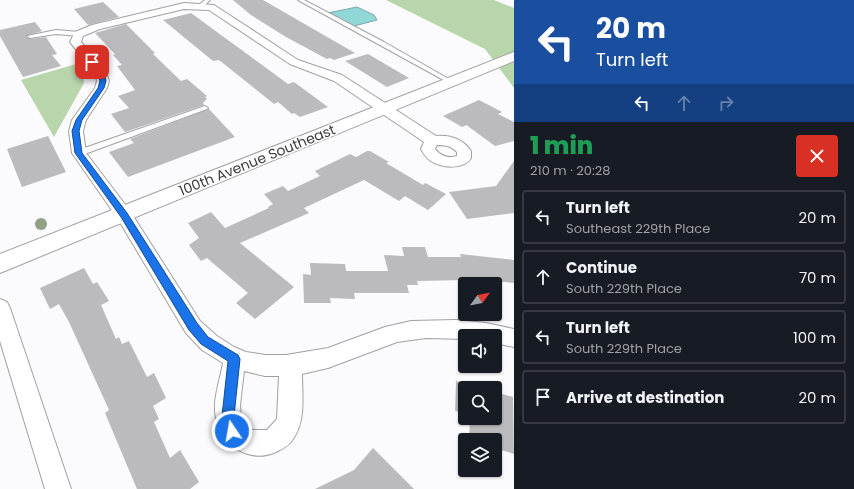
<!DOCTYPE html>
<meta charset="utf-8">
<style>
:root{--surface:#171b24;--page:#20242c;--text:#f1f3f6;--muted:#9ea1a6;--line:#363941}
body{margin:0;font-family:Poppins,sans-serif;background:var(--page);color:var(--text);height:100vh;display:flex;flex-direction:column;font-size:15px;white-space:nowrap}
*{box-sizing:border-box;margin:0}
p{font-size:13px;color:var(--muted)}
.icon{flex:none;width:22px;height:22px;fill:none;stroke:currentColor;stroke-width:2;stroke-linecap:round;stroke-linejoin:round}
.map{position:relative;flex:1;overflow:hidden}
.drawer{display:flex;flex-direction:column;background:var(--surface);width:340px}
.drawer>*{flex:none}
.guide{background:#1a4fa0;color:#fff;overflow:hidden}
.needle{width:26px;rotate:57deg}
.fabs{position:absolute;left:458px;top:277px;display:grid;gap:8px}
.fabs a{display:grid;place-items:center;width:44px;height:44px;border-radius:4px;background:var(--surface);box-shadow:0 1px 3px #0004;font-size:20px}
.pin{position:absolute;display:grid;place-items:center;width:34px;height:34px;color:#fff;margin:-17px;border-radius:8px;box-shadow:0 2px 6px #0006}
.me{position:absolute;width:44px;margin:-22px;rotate:348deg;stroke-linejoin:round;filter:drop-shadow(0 0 3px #0008)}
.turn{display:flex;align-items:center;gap:14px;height:84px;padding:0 16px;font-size:18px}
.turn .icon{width:52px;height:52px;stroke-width:2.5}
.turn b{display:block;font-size:28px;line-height:34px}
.lanes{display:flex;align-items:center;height:38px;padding:0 16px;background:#0003;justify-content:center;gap:20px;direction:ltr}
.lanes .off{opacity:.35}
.round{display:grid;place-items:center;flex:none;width:42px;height:42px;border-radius:4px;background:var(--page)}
.overview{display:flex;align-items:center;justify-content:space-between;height:68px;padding:0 16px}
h1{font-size:24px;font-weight:800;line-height:30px;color:#1e9e55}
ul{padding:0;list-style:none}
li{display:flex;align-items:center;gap:12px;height:54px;margin:0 8px 6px;padding:0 8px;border:2px solid var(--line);border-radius:4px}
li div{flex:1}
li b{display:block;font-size:15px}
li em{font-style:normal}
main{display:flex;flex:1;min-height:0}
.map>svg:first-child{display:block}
</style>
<main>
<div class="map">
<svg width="514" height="489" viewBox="0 0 514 489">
<rect width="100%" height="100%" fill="#fbfafd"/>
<path fill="#b8d5ac" d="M386,0H494L514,8V88L485,49Z
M76,64L82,72L84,83L54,137L21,80Z"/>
<path fill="#91d7d8" stroke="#77a8a9" d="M357,7L374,15L377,20L354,26L328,13Z"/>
<path fill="#bbbabd" d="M233,0H263L355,53L334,60L330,58L327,59L286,37L251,15Z
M103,2L119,17L88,25L74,9Z
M191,13L288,84L294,82L328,107L300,117L294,113L292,114L278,102L274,104L219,60L213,61L163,20Z
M35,22L42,31L26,36L30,39L46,37L57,54L52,55L61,66L23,77L0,36V30Z
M126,24L155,53L153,54L181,81L187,79L207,96L205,97L207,99L203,103L204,105L125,132L111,114L129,108L118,96L135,90L117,66L122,65L113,55L115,54L95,33Z
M368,54L409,78L387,87L345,61Z
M479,100L502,112L498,114L514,122V141L495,146L469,127L467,125L462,127L443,116Z
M209,109L235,137L128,177L109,152L134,143L130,139Z
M48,136L66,172L22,187L7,149Z
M367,151H370L389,162L386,163L423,185L425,183L429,185L446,194L428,210L405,196L399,201L364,180L304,208L309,213L240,243L294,287L255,319L236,303L248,293L207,258L201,261L189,245L199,238L188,223L211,212L225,228L269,208L268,207L273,204L264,194L283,186L288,191L320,176L315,171L350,154L356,157Z
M514,161V213L467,219L449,192L496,186Z
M402,247H425L428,257H461L460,254L514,260V283L494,281L495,284H466L465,280L417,281L418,285H407L409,293H354L355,299L330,298L331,303H304L303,274L311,275L310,263L345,264L346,271H388L384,255L404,256Z
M84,268L93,284L97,282L109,301L101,305L116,339L119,337L122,344L129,341L147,377L154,373L166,398L153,406L159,419L154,422L170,458L180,450L199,482L190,489H137L105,413L109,410L69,322L59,304L50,309L40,288Z
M456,381L481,388H465V413L455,411Z
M495,392L513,397L514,454L495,448V440H469L470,418H495Z
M373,448L414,489H315L354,470Z"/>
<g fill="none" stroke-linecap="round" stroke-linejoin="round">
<defs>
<path id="service" d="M205,0H210L204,6H200V4Z
M298,0H304L384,42L454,82L449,83Z
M56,30L79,32L82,34L79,36L56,34L30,38L27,36Z
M205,106L208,108L207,109L82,155H76L75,153L76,151Z"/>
<path id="minor" d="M184,3L214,5L298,60L342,75L436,136C450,135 463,139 471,151V158C464,170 441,168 431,161C426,158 424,154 421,149L424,142L334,81L290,64L209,10L184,9L100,29L83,36L81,42L105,69L109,81L107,88L86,120L83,131L86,153L130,211L200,321L217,336L234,347L246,352L265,355H286L328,348L385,327L411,321L456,320L486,323L514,329V347L495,343V336H465V339L426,338L397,342L328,368L302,374C302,395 306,421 293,439C289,446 282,449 276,452C248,464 223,445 216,418C212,401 220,380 223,363L202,350L186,333L118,219L72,153L69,131L72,120L95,88L97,81L95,73L70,42L75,32L92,25ZM437,145C446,145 451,146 457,152V156C448,159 441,156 435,149ZM244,371L265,376H279L277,419L267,430H251L241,421L240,405Z
M0,299L7,302L10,308L71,489H45L0,341Z"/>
<path id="tertiary" d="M514,52V61L0,273V254Z"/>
</defs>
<use href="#service" stroke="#a1a0a3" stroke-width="2"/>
<use href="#minor" stroke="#a1a0a3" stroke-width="2"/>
<use href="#tertiary" stroke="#a1a0a3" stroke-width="2"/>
<use href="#service" fill="#fff" fill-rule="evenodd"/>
<use href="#minor" fill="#fff" fill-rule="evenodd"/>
<use href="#tertiary" fill="#fff" fill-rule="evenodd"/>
</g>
<circle fill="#8da282" cx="41" cy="224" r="6"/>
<path fill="#1a73e8" stroke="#114b97" d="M90,60H94L104,72L106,81L104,88L82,120L79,131L82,153L127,213L197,323L208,337L238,355L240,359L234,416L238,431L237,435L232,437L228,435L222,416L228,361L201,344L189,330L121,217L75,153L72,131L76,120L98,88L100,81L98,72Z"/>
<g text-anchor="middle" stroke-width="3" stroke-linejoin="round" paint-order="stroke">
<g font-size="14" fill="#3b3b3c" stroke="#fff">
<text transform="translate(257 160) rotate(-22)" y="5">100th Avenue Southeast</text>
</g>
</g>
</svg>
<div class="fabs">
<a><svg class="needle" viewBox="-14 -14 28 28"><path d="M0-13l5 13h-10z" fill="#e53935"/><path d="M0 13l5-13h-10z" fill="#9ea1a6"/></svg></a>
<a><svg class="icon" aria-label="sound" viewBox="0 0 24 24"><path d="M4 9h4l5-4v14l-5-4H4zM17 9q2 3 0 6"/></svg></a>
<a><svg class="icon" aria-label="search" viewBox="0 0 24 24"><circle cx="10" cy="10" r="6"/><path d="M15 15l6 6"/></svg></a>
<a><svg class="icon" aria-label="layers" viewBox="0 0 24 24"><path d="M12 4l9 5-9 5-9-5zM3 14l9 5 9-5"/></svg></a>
</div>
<div class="pin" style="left:92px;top:62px;background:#d93025"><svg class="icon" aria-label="arrive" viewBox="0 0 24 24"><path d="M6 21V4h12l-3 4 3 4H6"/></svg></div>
<svg class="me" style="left:232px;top:431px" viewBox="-20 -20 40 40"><circle r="17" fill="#1a73e8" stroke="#fff" stroke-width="3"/><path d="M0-11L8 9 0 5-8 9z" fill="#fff"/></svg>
</div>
<section class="drawer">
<div class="guide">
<div class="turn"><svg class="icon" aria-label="left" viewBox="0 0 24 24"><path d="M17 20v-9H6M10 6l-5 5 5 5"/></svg><div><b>20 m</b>Turn left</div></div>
<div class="lanes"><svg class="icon" aria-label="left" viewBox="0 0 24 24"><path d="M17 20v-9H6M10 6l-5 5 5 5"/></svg><svg class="icon off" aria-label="ahead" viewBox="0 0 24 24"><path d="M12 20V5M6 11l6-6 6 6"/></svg><svg class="icon off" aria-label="right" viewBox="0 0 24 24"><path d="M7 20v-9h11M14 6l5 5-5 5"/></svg></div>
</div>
<div class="overview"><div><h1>1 min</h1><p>210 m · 20:28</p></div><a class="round" style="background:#d93025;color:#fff"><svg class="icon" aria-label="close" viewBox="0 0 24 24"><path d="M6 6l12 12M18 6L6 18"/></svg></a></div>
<ul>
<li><svg class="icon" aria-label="left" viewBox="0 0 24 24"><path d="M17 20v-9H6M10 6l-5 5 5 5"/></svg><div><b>Turn left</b><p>Southeast 229th Place</p></div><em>20 m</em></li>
<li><svg class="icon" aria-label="ahead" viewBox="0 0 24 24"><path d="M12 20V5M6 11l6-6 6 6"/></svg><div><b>Continue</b><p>South 229th Place</p></div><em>70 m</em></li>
<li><svg class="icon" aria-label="left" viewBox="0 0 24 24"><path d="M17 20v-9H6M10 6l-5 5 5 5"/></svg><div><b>Turn left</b><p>South 229th Place</p></div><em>100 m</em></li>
<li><svg class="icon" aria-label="arrive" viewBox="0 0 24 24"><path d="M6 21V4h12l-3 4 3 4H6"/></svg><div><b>Arrive at destination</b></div><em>20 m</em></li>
</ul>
</section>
</main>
